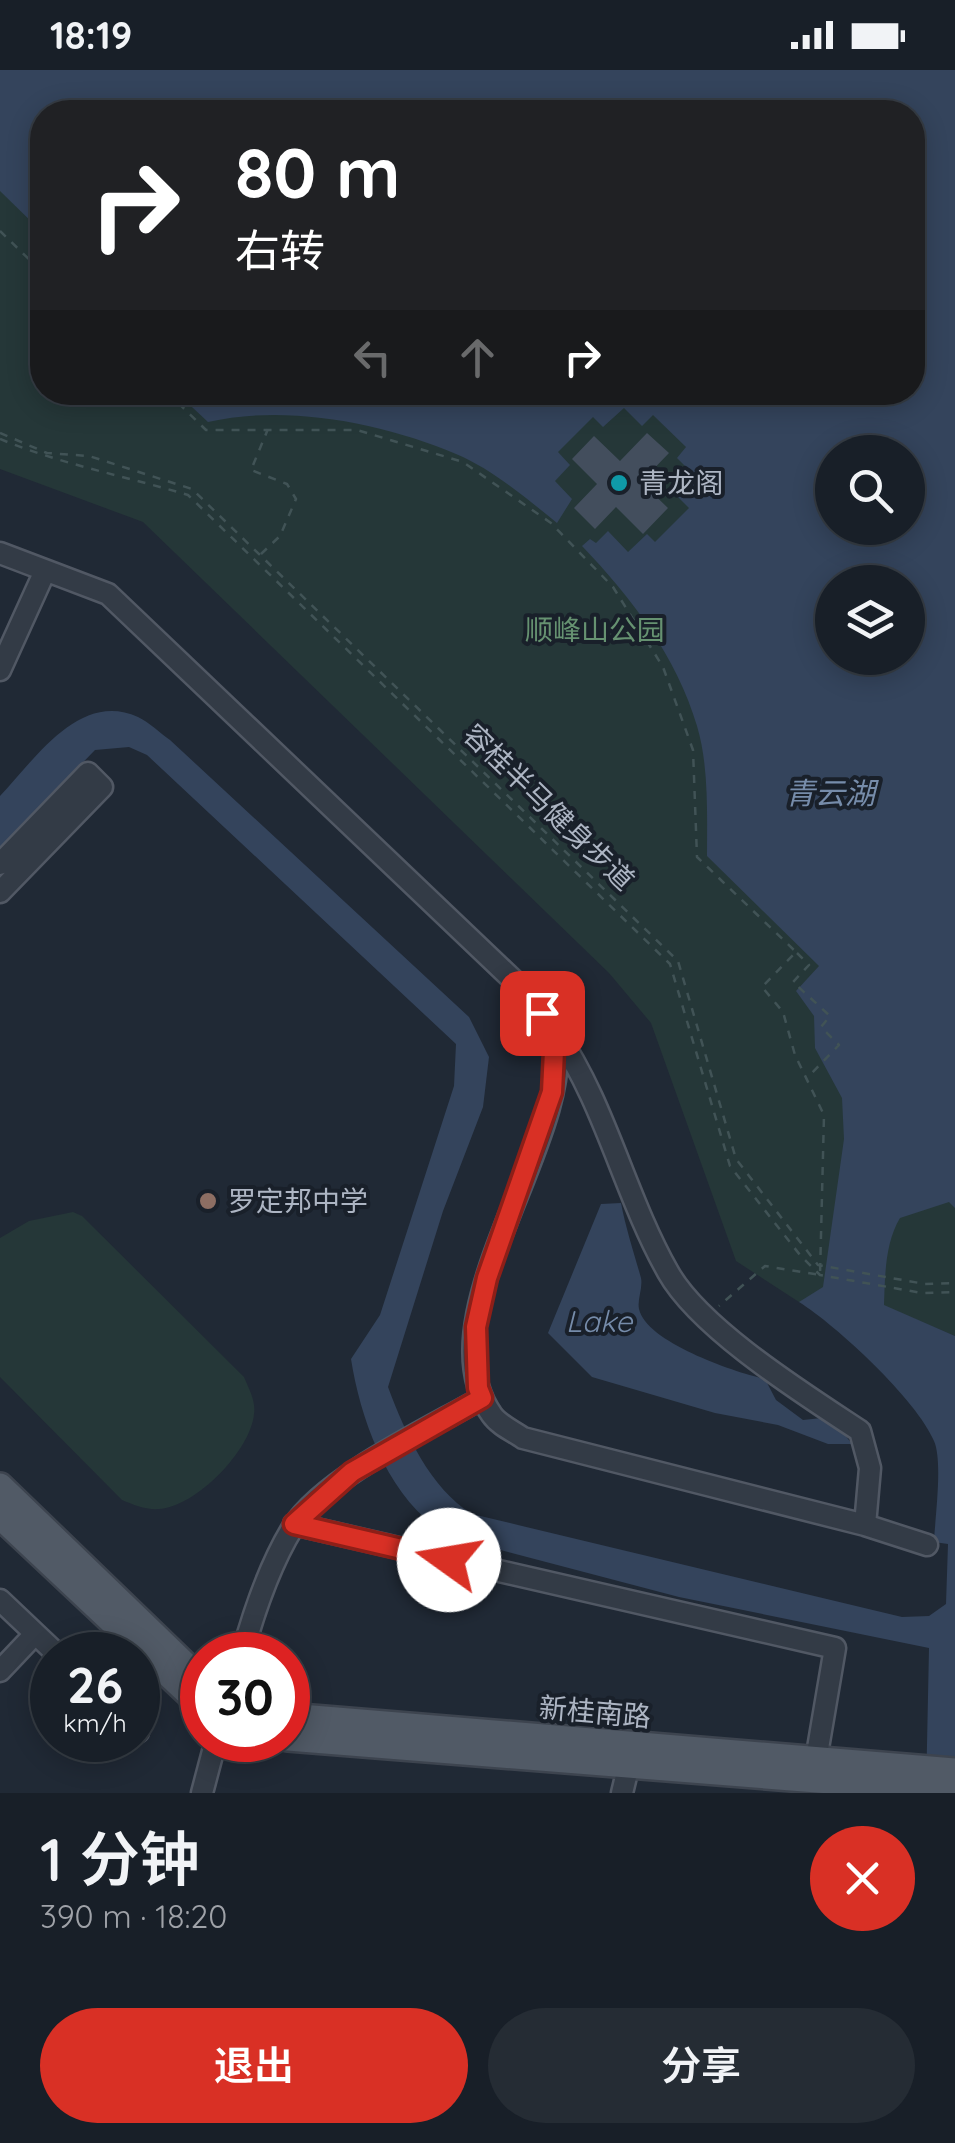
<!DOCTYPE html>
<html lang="zh">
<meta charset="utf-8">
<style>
:root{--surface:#181f28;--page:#252c34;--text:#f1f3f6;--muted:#9fa2a8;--line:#363d45;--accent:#d93025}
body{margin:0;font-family:Quicksand,"Noto Sans SC",sans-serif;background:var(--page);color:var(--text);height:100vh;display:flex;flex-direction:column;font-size:38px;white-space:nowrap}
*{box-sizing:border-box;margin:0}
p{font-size:32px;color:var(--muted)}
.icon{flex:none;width:55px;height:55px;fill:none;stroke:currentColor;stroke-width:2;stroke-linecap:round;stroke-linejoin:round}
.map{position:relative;height:1723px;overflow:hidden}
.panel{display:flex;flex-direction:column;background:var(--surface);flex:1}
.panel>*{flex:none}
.top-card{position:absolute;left:30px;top:30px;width:895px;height:305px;border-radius:40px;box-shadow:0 5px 25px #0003,0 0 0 2px var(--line);background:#202124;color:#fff;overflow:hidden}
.buttons{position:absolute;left:815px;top:365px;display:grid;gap:20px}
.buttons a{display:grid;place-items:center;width:110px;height:110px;border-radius:50%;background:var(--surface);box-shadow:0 5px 25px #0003,0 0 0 2px var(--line);font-size:50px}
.speed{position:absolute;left:30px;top:1562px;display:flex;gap:20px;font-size:50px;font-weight:700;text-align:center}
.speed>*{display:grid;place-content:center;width:130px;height:130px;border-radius:50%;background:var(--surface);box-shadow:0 5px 25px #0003,0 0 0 2px var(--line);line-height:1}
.speed small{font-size:25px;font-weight:400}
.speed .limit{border:15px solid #d22;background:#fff;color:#111}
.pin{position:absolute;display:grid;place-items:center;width:85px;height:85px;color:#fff;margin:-42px;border-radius:20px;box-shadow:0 5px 15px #0006}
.me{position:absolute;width:110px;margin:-55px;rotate:283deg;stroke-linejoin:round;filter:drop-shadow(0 0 8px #0008)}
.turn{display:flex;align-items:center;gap:35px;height:210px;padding:0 40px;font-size:45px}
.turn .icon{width:130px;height:130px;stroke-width:2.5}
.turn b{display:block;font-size:70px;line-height:85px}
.lanes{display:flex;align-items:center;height:95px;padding:0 40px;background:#0003;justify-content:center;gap:50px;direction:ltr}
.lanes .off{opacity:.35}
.round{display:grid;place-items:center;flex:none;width:105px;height:105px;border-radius:52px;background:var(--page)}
.summary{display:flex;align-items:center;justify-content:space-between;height:170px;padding:0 40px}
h1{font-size:60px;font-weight:600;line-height:75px}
.cta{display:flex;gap:20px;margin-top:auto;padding:20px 40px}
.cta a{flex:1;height:115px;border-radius:60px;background:var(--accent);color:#fff;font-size:40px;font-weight:600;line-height:115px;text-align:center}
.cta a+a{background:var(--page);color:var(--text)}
.status{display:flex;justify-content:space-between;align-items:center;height:70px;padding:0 50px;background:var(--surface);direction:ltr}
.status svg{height:28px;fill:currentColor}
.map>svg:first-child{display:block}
</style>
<div class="status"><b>18:19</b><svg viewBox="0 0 49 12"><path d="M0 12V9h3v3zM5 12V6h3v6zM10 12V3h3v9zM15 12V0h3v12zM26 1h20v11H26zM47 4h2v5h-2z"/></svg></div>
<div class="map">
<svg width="955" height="1723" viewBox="0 0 955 1723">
<rect width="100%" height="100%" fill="#202935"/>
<path fill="#253738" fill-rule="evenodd" d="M0,0H955V1266L884,1236L799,1232L736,1191L651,953L609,903L143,452L0,399ZM42,42H912V322H42ZM832,382H908V458H832ZM832,512H908V588H832Z
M73,1142L82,1146L244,1307C249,1319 256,1331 254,1344C251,1380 196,1437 159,1439C146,1440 134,1435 122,1430L0,1307V1168L29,1151Z"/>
<path fill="#34445c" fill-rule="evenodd" d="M0,0H955V1138L949,1132L900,1148C885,1173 885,1206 884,1235L955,1266V1723H926L929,1578L679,1527L455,1468C392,1439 361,1353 351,1289L380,1245L454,1016L456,974L147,685L129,677L95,680L0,778V726C35,689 80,620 138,647C149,652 160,663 170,670L469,947L489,987L483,1037L443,1141L388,1317C405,1363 430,1418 472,1444L902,1547L929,1546L946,1534L948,1474L934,1472C935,1448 943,1391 934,1371C917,1330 836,1255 799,1232L823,1217L844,1069L842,1028L815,978L814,946L796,921L819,896L707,786C707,745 709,696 697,656C677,587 631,527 582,476L590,469L596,473L608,461L628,482L647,464L655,472L689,438L677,426L696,407L677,388L686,377L653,345L642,356L624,338L603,357L593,347L558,382L570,395L555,411L572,429L557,453C526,428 492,399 456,384C383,353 286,334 208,352L177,323L912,322V42H42V162L0,121ZM832,382H908V458H832ZM832,512H908V588H832Z
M621,1133C626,1159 634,1183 641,1208C643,1218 637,1230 639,1239C646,1272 734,1302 765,1309L776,1330L803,1350L831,1347L852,1374H828L778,1355L715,1343L592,1307L548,1263L601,1134Z"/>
<path fill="#434e5d" d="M647,363L669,383L641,412L668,438L643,464L616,437L595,459L574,438L597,414L572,389L594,366L620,391Z"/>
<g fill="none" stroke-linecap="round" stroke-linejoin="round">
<defs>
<path id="minor" d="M0,483L108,524L530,926C538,937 552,951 555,964C577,1066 421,1246 492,1345C499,1355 513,1361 523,1368L865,1455L927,1475
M0,600L45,501
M0,794L88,703L102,717L0,822
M555,961C606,1035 624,1124 668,1202C700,1259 804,1324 860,1361L870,1398L865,1455
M294,1454L835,1578L816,1690
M0,1530L58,1585
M242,1585C254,1541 269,1496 293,1457C325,1407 430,1358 482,1328
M0,1601L35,1564
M138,1661V1662
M202,1723L216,1670
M622,1723L629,1694"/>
<path id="major" d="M0,1416L202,1611
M0,1446L202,1636
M288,1646L955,1701
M288,1668L955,1721"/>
</defs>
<use href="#minor" stroke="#515864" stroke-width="25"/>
<use href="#major" stroke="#3d444f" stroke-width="30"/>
<path stroke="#415356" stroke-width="2.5" stroke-dasharray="8 8" stroke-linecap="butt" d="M0,161L42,202
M167,322L206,360H357L463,392L551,453L613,517L663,597L693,680L697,787L796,882L762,917L783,942L795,985L824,1045L820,1205L765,1196L719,1236
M0,363L47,383L89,386L192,419L678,891L736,1089L818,1195L925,1214L955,1213
M0,369C60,394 125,406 188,425L670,894L730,1096L800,1185L820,1205L922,1223L955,1222
M261,484L280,466L296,429L287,414L251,400L268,359
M797,883L809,895L793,912L830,946L821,957L839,975L807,1008"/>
<use href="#minor" stroke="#333b46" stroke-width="20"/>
<use href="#major" stroke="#515a66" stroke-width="25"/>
</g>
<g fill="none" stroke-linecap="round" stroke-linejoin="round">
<defs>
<path id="route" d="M449,1490L294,1454L352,1402L482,1328L478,1318L476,1257L487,1208L552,1022L555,960L542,943"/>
</defs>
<use href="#route" stroke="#8d1f18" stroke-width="25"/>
<use href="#route" stroke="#d93025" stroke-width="18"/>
</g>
<circle fill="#0f9aa8" stroke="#19202a" stroke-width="4" cx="619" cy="413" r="10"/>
<circle fill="#8d6e63" stroke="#19202a" stroke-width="4" cx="208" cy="1131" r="10"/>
<g text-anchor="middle" stroke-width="8" stroke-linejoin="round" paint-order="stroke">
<g font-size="28" fill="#adb5c3" stroke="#19202a" text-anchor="start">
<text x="639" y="423">青龙阁</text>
<text x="228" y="1141">罗定邦中学</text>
</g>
<g font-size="28" fill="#669271" stroke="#19202a">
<text x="595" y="570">顺峰山公园</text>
</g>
<g font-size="28" fill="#adb5c3" stroke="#19202a">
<text transform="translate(549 737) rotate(44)" y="10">容桂半马健身步道</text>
<text transform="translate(595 1642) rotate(5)" y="10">新桂南路</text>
</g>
<g font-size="30" font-style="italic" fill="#768caa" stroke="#19202a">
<text x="830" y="734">青云湖</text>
<text x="599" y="1262">Lake</text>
</g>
</g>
</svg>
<div class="buttons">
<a><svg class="icon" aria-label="search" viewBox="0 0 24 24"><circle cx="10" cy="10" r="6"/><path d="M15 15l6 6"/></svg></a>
<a><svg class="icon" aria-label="layers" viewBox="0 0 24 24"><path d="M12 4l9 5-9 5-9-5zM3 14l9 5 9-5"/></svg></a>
</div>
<div class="speed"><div>26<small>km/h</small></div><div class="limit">30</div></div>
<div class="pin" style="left:542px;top:943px;background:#d93025"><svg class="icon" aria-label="arrive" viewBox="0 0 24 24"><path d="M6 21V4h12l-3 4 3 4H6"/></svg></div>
<svg class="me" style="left:449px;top:1490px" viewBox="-20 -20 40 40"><circle r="19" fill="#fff"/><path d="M0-13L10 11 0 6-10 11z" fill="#d93025"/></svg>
<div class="top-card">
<div class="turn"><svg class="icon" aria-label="right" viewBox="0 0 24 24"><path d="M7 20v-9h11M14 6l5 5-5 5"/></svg><div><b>80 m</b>右转</div></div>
<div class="lanes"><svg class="icon off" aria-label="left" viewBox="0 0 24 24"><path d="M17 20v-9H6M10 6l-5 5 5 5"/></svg><svg class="icon off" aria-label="ahead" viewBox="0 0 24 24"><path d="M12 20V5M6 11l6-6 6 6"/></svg><svg class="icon" aria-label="right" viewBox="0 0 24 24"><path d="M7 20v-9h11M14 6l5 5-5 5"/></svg></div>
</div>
</div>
<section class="panel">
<div class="summary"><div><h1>1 分钟</h1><p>390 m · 18:20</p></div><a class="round" style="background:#d93025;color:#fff"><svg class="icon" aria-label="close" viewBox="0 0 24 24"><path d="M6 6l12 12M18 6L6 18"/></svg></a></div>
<div class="cta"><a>退出</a><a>分享</a></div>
</section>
